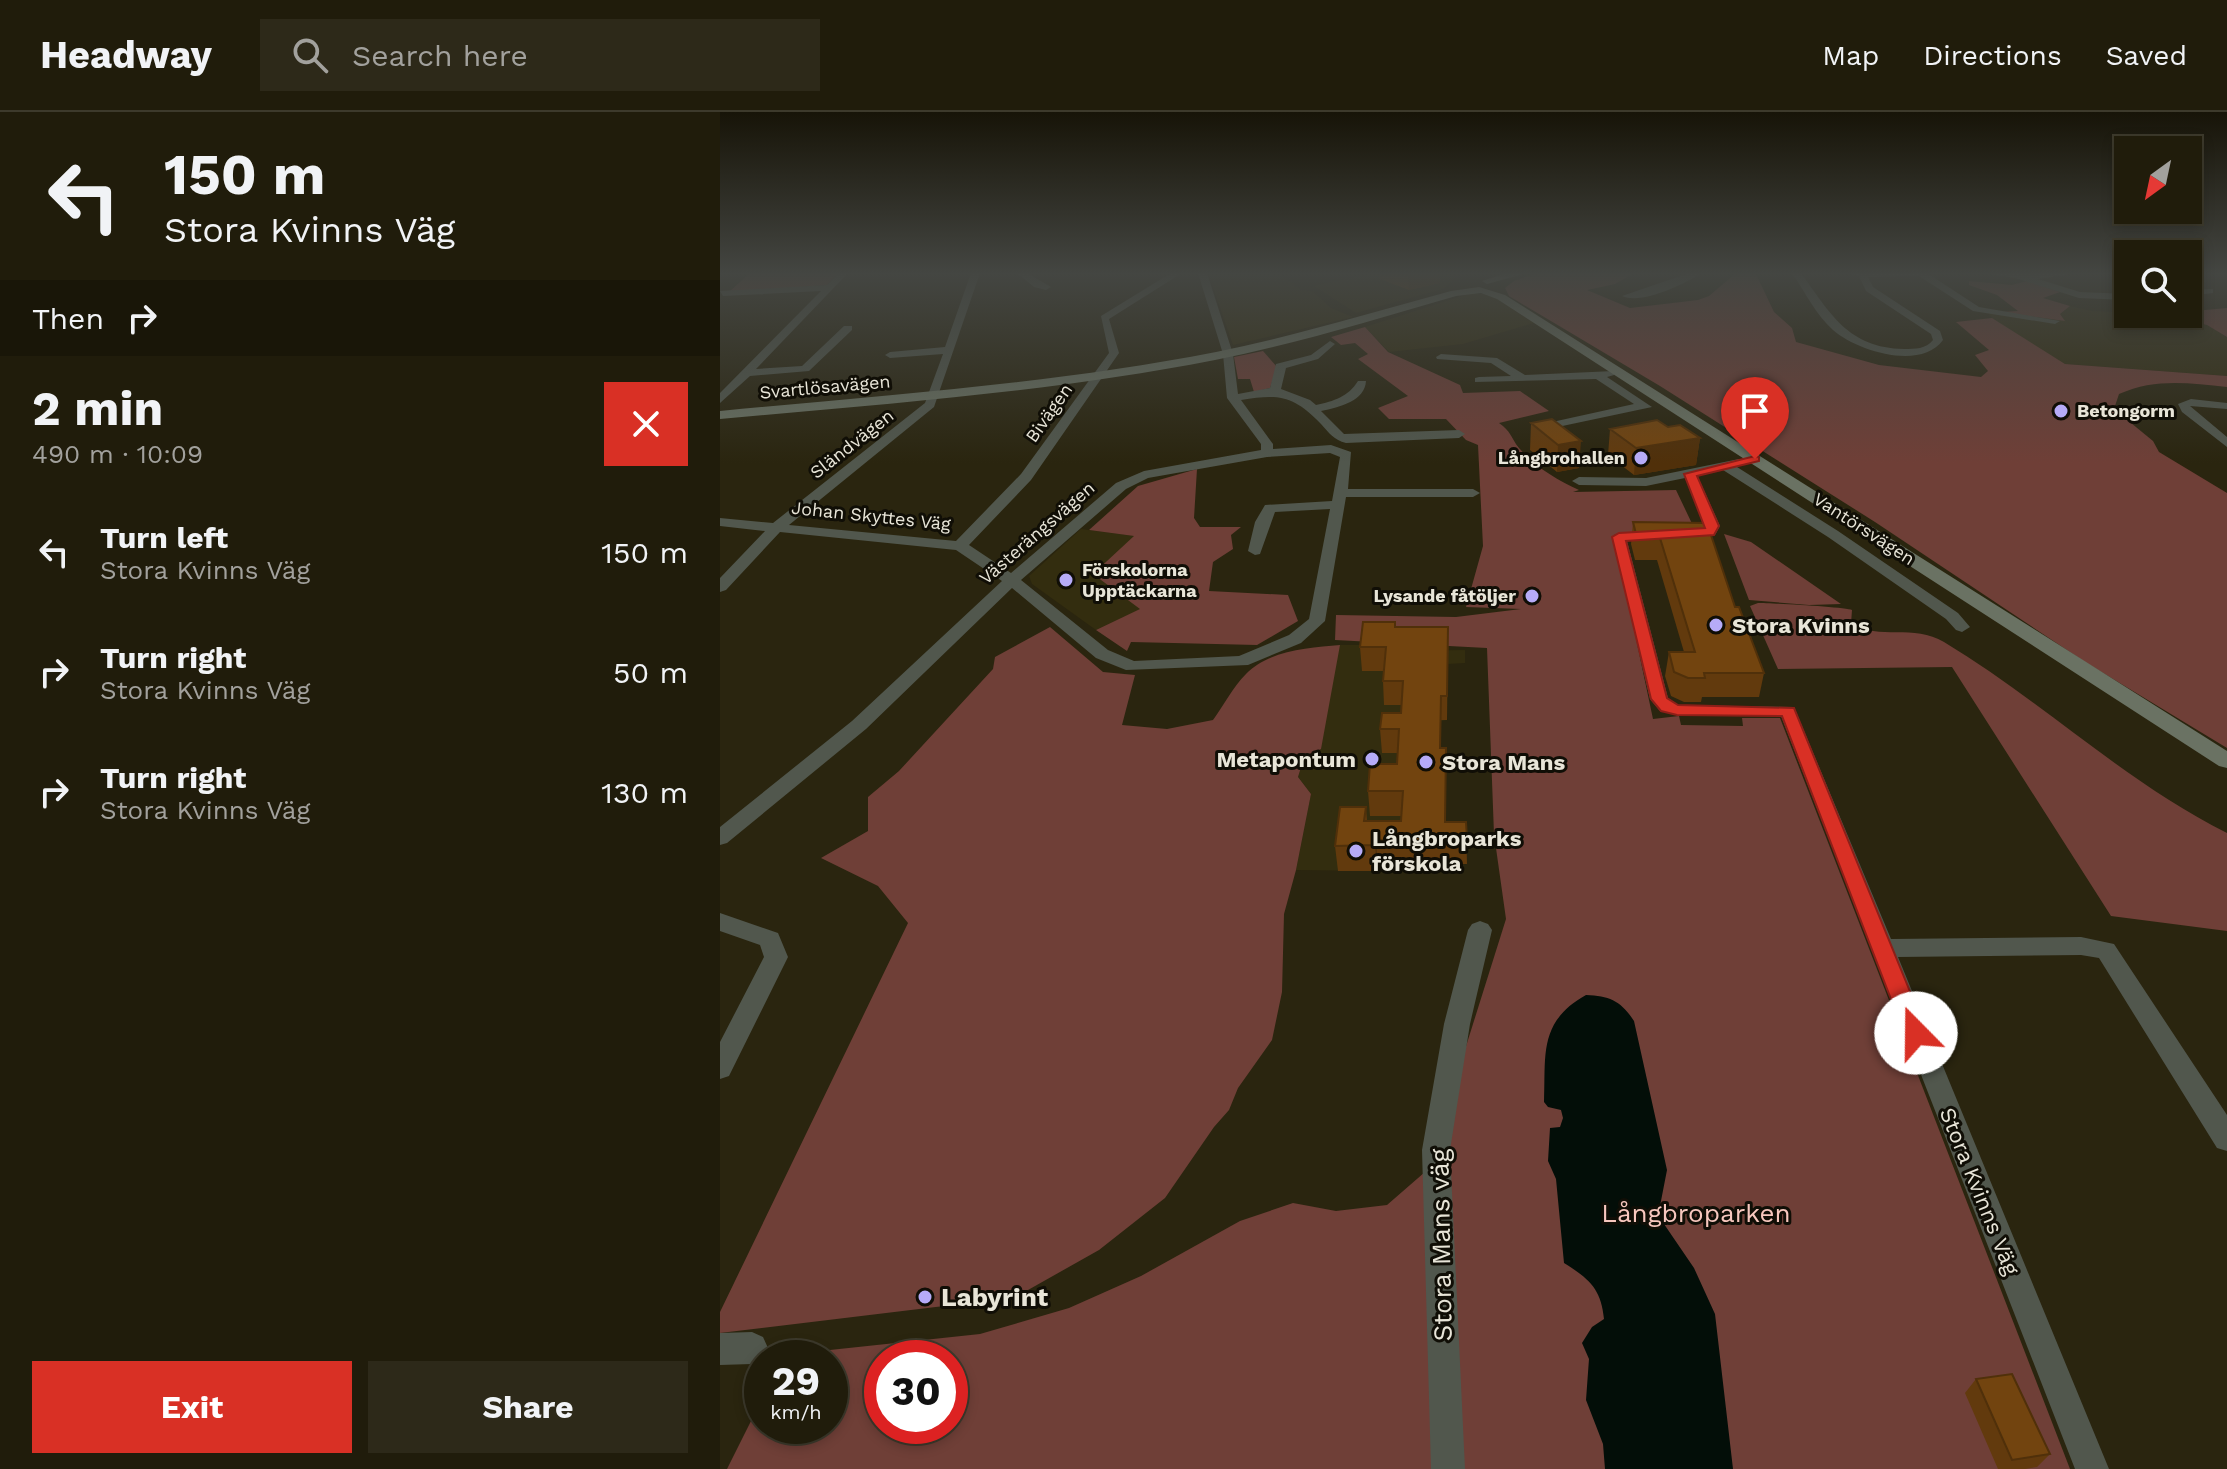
<!DOCTYPE html>
<meta charset="utf-8">
<style>
:root{--surface:#201c0b;--page:#2d2919;--text:#f1f3f6;--muted:#a2a19d;--line:#3d3a2c;--accent:#d93025}
body{margin:0;font-family:"Work Sans",sans-serif;background:var(--page);color:var(--text);height:100vh;display:flex;flex-direction:column;font-size:30px;white-space:nowrap}
*{box-sizing:border-box;margin:0}
p{font-size:26px;color:var(--muted)}
.icon{flex:none;width:44px;height:44px;fill:none;stroke:currentColor;stroke-width:2;stroke-linecap:round;stroke-linejoin:round}
.map{position:relative;flex:1;overflow:hidden}
.panel{display:flex;flex-direction:column;background:var(--surface);width:720px}
.panel>*{flex:none}
.top-card{background:#201c0b;color:var(--text);overflow:hidden}
.needle{width:52px;rotate:213deg}
.controls{position:absolute;left:1394px;top:24px;display:grid;gap:16px}
.controls a{display:grid;place-items:center;width:88px;height:88px;border-radius:0px;background:var(--surface);box-shadow:0 4px 12px #0003,0 0 0 2px var(--line);font-size:40px}
.speed{position:absolute;left:24px;top:1228px;display:flex;gap:16px;font-size:40px;font-weight:700;text-align:center}
.speed>*{display:grid;place-content:center;width:104px;height:104px;border-radius:50%;background:var(--surface);box-shadow:0 4px 12px #0003,0 0 0 2px var(--line);line-height:1}
.speed small{font-size:20px;font-weight:400}
.speed .limit{border:12px solid #d22;background:#fff;color:#111}
.pin{position:absolute;display:grid;place-items:center;width:68px;height:68px;color:#fff;margin:-82px -34px;border-radius:50% 50% 50% 0;rotate:-45deg;box-shadow:0 0 8px #0007}
.pin .icon{rotate:45deg}
.me{position:absolute;width:88px;margin:-44px;rotate:338deg;stroke-linejoin:round;filter:drop-shadow(0 0 6px #0008)}
.turn{display:flex;align-items:center;gap:28px;height:168px;padding:0 32px;font-size:36px}
.turn .icon{width:104px;height:104px;stroke-width:2.5}
.turn b{display:block;font-size:56px;line-height:68px}
.then{display:flex;align-items:center;height:76px;padding:0 32px;background:#0003;gap:16px;font-size:30px}
.round{display:grid;place-items:center;flex:none;width:84px;height:84px;border-radius:0px;background:var(--page)}
.summary{display:flex;align-items:center;justify-content:space-between;height:136px;padding:0 32px}
h1{font-size:48px;font-weight:700;line-height:60px}
.button{display:flex;gap:16px;margin-top:auto;padding:16px 32px}
.button a{flex:1;height:92px;border-radius:0px;background:var(--accent);color:#fff;font-size:32px;font-weight:700;line-height:92px;text-align:center}
.button a+a{background:var(--page);color:var(--text)}
ul{padding:0;list-style:none}
li{display:flex;align-items:center;gap:24px;height:120px;padding:0 32px}
li div{flex:1}
li b{display:block;font-size:30px}
li em{font-style:normal}
header{display:flex;align-items:center;gap:48px;box-sizing:border-box;height:112px;padding:0 40px;background:var(--surface);border-bottom:2px solid var(--line)}
header strong{font-size:38px}
nav{display:flex;gap:44px;margin-inline-start:auto;font-size:28px}
.search{width:560px;height:72px;background:var(--page);display:flex;align-items:center;gap:20px;box-sizing:border-box;padding:0 28px;border-radius:0px;color:var(--muted);font-size:30px}
main{display:flex;flex:1;min-height:0}
.map>svg:first-child{display:block}
</style>
<header>
<strong>Headway</strong>
<div class="search"><svg class="icon" aria-label="search" viewBox="0 0 24 24"><circle cx="10" cy="10" r="6"/><path d="M15 15l6 6"/></svg>Search here</div>
<nav><a>Map</a><a>Directions</a><a>Saved</a></nav>
</header>
<main>
<section class="panel">
<div class="top-card">
<div class="turn"><svg class="icon" aria-label="left" viewBox="0 0 24 24"><path d="M17 20v-9H6M10 6l-5 5 5 5"/></svg><div><b>150 m</b>Stora Kvinns Väg</div></div>
<div class="then">Then<svg class="icon" aria-label="right" viewBox="0 0 24 24"><path d="M7 20v-9h11M14 6l5 5-5 5"/></svg></div>
</div>
<div class="summary"><div><h1>2 min</h1><p>490 m · 10:09</p></div><a class="round" style="background:#d93025;color:#fff"><svg class="icon" aria-label="close" viewBox="0 0 24 24"><path d="M6 6l12 12M18 6L6 18"/></svg></a></div>
<ul>
<li><svg class="icon" aria-label="left" viewBox="0 0 24 24"><path d="M17 20v-9H6M10 6l-5 5 5 5"/></svg><div><b>Turn left</b><p>Stora Kvinns Väg</p></div><em>150 m</em></li>
<li><svg class="icon" aria-label="right" viewBox="0 0 24 24"><path d="M7 20v-9h11M14 6l5 5-5 5"/></svg><div><b>Turn right</b><p>Stora Kvinns Väg</p></div><em>50 m</em></li>
<li><svg class="icon" aria-label="right" viewBox="0 0 24 24"><path d="M7 20v-9h11M14 6l5 5-5 5"/></svg><div><b>Turn right</b><p>Stora Kvinns Väg</p></div><em>130 m</em></li>
</ul>
<div class="button"><a>Exit</a><a>Share</a></div>
</section>
<div class="map">
<svg width="1507" height="1357" viewBox="0 0 1507 1357">
<rect width="100%" height="100%" fill="#2a250f"/>
<path fill="#332d0f" d="M488,161H558L581,178L592,179L611,196L633,205L513,233Z
M654,161H730L736,165L723,177L636,201L594,174Z
M748,182H770L814,211L743,232L669,240L645,215Z
M1350,194L1372,199L1441,202L1487,213L1507,225V264L1345,252L1302,227L1272,206L1265,197L1344,208L1340,202Z
M361,417L414,424L421,497L376,518L312,472L309,464Z
M620,533H677V539L745,538V551L728,552L727,608L721,609L720,660H726V735L747,752L658,753L657,759L576,758L591,682L578,665Z"/>
<path fill="#6f3f37" fill-rule="evenodd" d="M30,161H118L107,173L9,180Z
M817,161H914L895,172L867,178L910,196L978,188L989,184L1016,161L1036,162L1054,200L1072,216L1076,230L1159,253L1261,265L1268,259L1255,243L1269,238L1236,210L1272,206L1345,252L1507,264V275C1468,271 1435,266 1399,282L1394,297L1433,329L1439,340L1507,381V636L1365,550L1155,410L940,274L789,184L785,176L794,169Z
M1249,169L1292,173L1307,169L1340,180L1323,186L1350,194L1340,202L1345,209L1280,200L1298,199L1277,183L1249,173Z
M1507,196V225L1487,213L1441,202Z
M645,215L668,240L740,273L743,281L800,279L829,299L779,311C791,319 791,326 799,336C815,355 837,368 859,378L853,380L956,378L976,420H902L894,423L933,607L959,604L961,613L1023,614L1022,606H1060L1350,1357H7L42,1287V1314H110V1246H62L63,1243L260,1222L349,1196L421,1164L520,1109L573,1091L616,1099L667,1093L728,1040L742,947L786,807L774,722L767,536L615,528L616,503L736,505L801,497L746,495L763,434L758,333L746,328L726,307H669L658,296L688,284L638,247L648,242L635,231L621,233L611,225ZM162,1246H230V1314H162Z
M543,239L557,255L550,276L534,280L530,267H518L514,245Z
M477,357L474,406L480,415H521L511,423L513,437L493,450L489,479L568,483L578,509L537,533L411,530L407,539L376,518L420,497L373,462L414,424L369,418L418,374Z
M1004,422L1031,430L1121,492L1089,493L1029,488Z
M1038,491C1050,491 1126,495 1132,498L1131,512C1159,528 1194,512 1224,530C1322,589 1405,670 1507,721V819L1391,804L1232,555L1058,557L1030,494Z
M330,515L383,560L415,563L402,613L447,617L493,608C504,593 513,575 526,562C549,538 589,536 620,533L601,637L584,646L578,665L591,682L576,758L564,802L562,880L552,928L518,976L509,998L494,1015L445,1086L379,1138L308,1178L224,1194L0,1221V1200L188,811L158,774L101,746L148,719V685L179,659L273,557L275,545Z"/>
<path fill="#030e08" d="M866,883C890,884 901,889 914,909L947,1058L940,1094L944,1112L974,1156L995,1202L1013,1357H885L883,1332L866,1288L869,1247L862,1231L872,1215L884,1207C881,1176 869,1167 844,1151L836,1067L828,1049L830,1016L840,1015L843,1006L841,998L828,995L824,990C826,943 818,910 866,883Z"/>
<g fill="none" stroke-linecap="round" stroke-linejoin="round">
<path fill="#51574d" fill-rule="evenodd" d="M119,161H128L36,257L82,254L124,214H132V218L89,259L30,264L0,291V281L101,179L3,184L0,179L107,173Z
M251,161H260L214,295L69,413L236,429L301,362L389,241L381,204L451,161H462L389,207L399,241L311,368L249,433L291,461L396,371L424,359L541,338V332L507,286L503,242L478,161H487L513,242L518,282L550,276L556,252L591,243L610,229L615,232L598,247L566,256L561,277L590,288L596,293C614,289 628,285 638,269H646C645,289 620,295 601,299L624,322L739,318L745,322L739,326L626,331C614,328 609,321 601,312C573,283 559,282 521,288L553,332V337L611,333L631,340L628,377H753L760,381L753,385H626L605,509L581,531L528,553L406,558L376,546L292,476L146,617L7,731L0,733V715L132,609L282,469L236,438L60,420L6,478L0,480V466L45,419L0,414V406L53,411L205,291L223,242L170,246L165,243L170,240L225,235ZM610,341L620,345L612,389L545,393L535,410L528,439L535,443L540,442L555,400L610,397L589,507L569,523L519,544L414,549L388,538L301,468L406,377L428,366L547,345Z
M297,161H307L331,175L326,178L314,175Z
M969,161H982C964,172 922,193 902,184Z
M1072,161H1081C1110,201 1128,236 1184,237C1195,237 1206,237 1213,228L1211,222L1146,179L1139,164L1128,161H1207L1259,195L1340,209L1335,212L1253,199L1199,164L1148,165L1153,175L1220,219L1223,228C1201,259 1137,239 1113,218C1096,203 1085,180 1072,161Z
M1263,161H1358L1318,167L1360,180L1408,182V188L1359,186L1295,166Z
M1493,177V181L1468,184V178Z
M721,242L777,246L805,263L894,259V263L887,265L932,295L814,320V314L914,292L876,267L755,270V266L759,265L791,264L771,251L717,247L716,245Z
M1471,287L1507,291V297L1470,294L1507,325V335L1462,300L1458,292Z
M1019,347L1025,351L1017,355L1118,419L1238,501L1250,515L1242,520L1236,518L1226,507L1108,425L1003,358L977,363L1000,414L995,423L979,427L907,429L948,586L958,593L1074,595L1171,827L1361,825L1394,832L1507,1003V1039L1497,1036L1379,846L1361,843L1178,845L1389,1357H1355L1061,604L957,603L940,599L930,587L892,425L899,421L984,417L986,414L965,366L926,374L859,373L852,369L859,365L926,366Z
M0,801L58,821L68,845L9,964L0,967V930L44,845L40,833L0,819Z
M760,809L768,812L772,818L750,912L730,1038L745,1357H711L702,1038L724,912L748,818L752,812Z
M32,1220L43,1225L48,1236L44,1246L32,1252L0,1253V1221Z"/>
<path fill="#6a7263" fill-rule="evenodd" d="M786,161H807L767,172L762,169Z
M759,175L785,183L1507,639V656L1499,654L777,187L761,181L736,184C656,207 576,232 495,248C332,280 165,292 0,307V299C165,283 332,272 496,240C575,224 653,200 731,179Z"/>
</g>
<path fill="#623a0d" d="M660,161H719L720,171L689,178L660,167Z
M832,307L859,356L837,360L810,338L811,311Z
M948,315L980,326L976,353L914,363L888,343L890,317Z
M913,410L987,411L1015,495L1044,561L1039,585H982L981,590H964L951,584L945,564L949,540H964L937,448H915L911,432Z
M675,510L676,515H728L727,608H721V636L726,660V710H746L747,752L658,753L657,759H618L615,734L646,695L647,709H681L682,704H650L648,679L677,652L678,641H662L660,617L681,601V593H664L663,569L664,559H642L640,535Z
M1256,1267L1330,1342L1317,1355L1305,1357H1278L1245,1281Z"/>
<path fill="#50300a" d="M692,161H719L720,171L689,178L688,162Z
M980,326L976,353L914,363L916,336Z
M861,329L859,356L837,360L838,333Z
M656,728L658,753L657,759L655,733Z"/>
<path fill="#72440f" stroke="#50300a" stroke-width="2" d="M832,307L861,329L838,333L811,311Z
M937,308L948,315L960,313L980,326L916,336L890,317Z
M913,410L987,411L1015,495H1019L1044,561H984L985,566H968L954,560L949,540H975L940,426H917Z
M643,510H675V515H728L727,584H721L720,636H726L725,710H746L747,727L656,728L655,733L615,734L620,695H646L644,709H681L683,679H648L650,652H677L679,617H660L662,601H681L683,569H663L666,535H640Z
M1292,1262L1330,1342L1292,1348L1256,1267Z"/>
<linearGradient id="sky" x2="0" y2="1"><stop stop-color="#171408"/><stop offset="0.46" stop-color="#444642"/><stop offset="1" stop-color="#444642" stop-opacity="0"/></linearGradient>
<rect width="1507" height="351" fill="url(#sky)"/>
<path fill="#d93025" stroke="#8d1f18" stroke-width="2" d="M1035,344L1039,345V349L977,364L999,414L994,423L906,429L947,586L958,593L1074,596L1207,921L1204,928L1196,931L1188,928L1184,921L1062,604L957,603L941,599L931,587L892,425L899,421L985,416L964,362Z"/>
<g fill="#b6abf8" stroke="#100e06" stroke-width="3">
<circle cx="1341" cy="299" r="8"/>
<circle cx="921" cy="346" r="8"/>
<circle cx="346" cy="468" r="8"/>
<circle cx="812" cy="484" r="8"/>
<circle cx="996" cy="513" r="8"/>
<circle cx="652" cy="647" r="8"/>
<circle cx="706" cy="650" r="8"/>
<circle cx="636" cy="739" r="8"/>
<circle cx="205" cy="1185" r="8"/>
</g>
<g text-anchor="middle" stroke-width="6" stroke-linejoin="round" paint-order="stroke">
<g font-size="18" fill="#e8e5d8" stroke="#100e06">
<text transform="translate(105 275) rotate(-5)" y="6">Svartlösavägen</text>
<text transform="translate(329 301) rotate(-55)" y="6">Bivägen</text>
<text transform="translate(132 332) rotate(-38)" y="6">Sländvägen</text>
<text transform="translate(151 404) rotate(6)" y="6">Johan Skyttes Väg</text>
<text transform="translate(1144 417) rotate(33)" y="6">Vantörsvägen</text>
<text transform="translate(317 421) rotate(-41)" y="6">Västerängsvägen</text>
</g>
<g font-size="18" font-weight="bold" fill="#e8e5d8" stroke="#100e06" text-anchor="start">
<text x="1357" y="305">Betongorm</text>
<text x="905" y="352" text-anchor="end">Långbrohallen</text>
<text x="362" y="464">Förskolorna<tspan x="362" dy="21">Upptäckarna</tspan></text>
<text x="796" y="490" text-anchor="end">Lysande fåtöljer</text>
</g>
<g font-size="22" font-weight="bold" fill="#e8e5d8" stroke="#100e06" text-anchor="start">
<text x="1012" y="521">Stora Kvinns</text>
<text x="636" y="655" text-anchor="end">Metapontum</text>
<text x="722" y="658">Stora Mans</text>
<text x="652" y="734">Långbroparks<tspan x="652" dy="25">förskola</tspan></text>
</g>
<g font-size="22" fill="#e8e5d8" stroke="#100e06">
<text transform="translate(1260 1079) rotate(68)" y="8">Stora Kvinns Väg</text>
</g>
<g font-size="26" fill="#f7c7be" stroke="#100e06">
<text x="976" y="1110">Långbroparken</text>
</g>
<g font-size="26" fill="#e8e5d8" stroke="#100e06">
<text transform="translate(721 1133) rotate(-91)" y="9">Stora Mans väg</text>
</g>
<g font-size="26" font-weight="bold" fill="#e8e5d8" stroke="#100e06" text-anchor="start">
<text x="221" y="1194">Labyrint</text>
</g>
</g>
</svg>
<div class="controls">
<a><svg class="needle" viewBox="-14 -14 28 28"><path d="M0-13l5 13h-10z" fill="#e53935"/><path d="M0 13l5-13h-10z" fill="#a2a19d"/></svg></a>
<a><svg class="icon" aria-label="search" viewBox="0 0 24 24"><circle cx="10" cy="10" r="6"/><path d="M15 15l6 6"/></svg></a>
</div>
<div class="speed"><div>29<small>km/h</small></div><div class="limit">30</div></div>
<div class="pin" style="left:1035px;top:347px;background:#d93025"><svg class="icon" aria-label="arrive" viewBox="0 0 24 24"><path d="M6 21V4h12l-3 4 3 4H6"/></svg></div>
<svg class="me" style="left:1196px;top:921px" viewBox="-20 -20 40 40"><circle r="19" fill="#fff"/><path d="M0-13L10 11 0 6-10 11z" fill="#d93025"/></svg>
</div>
</main>
